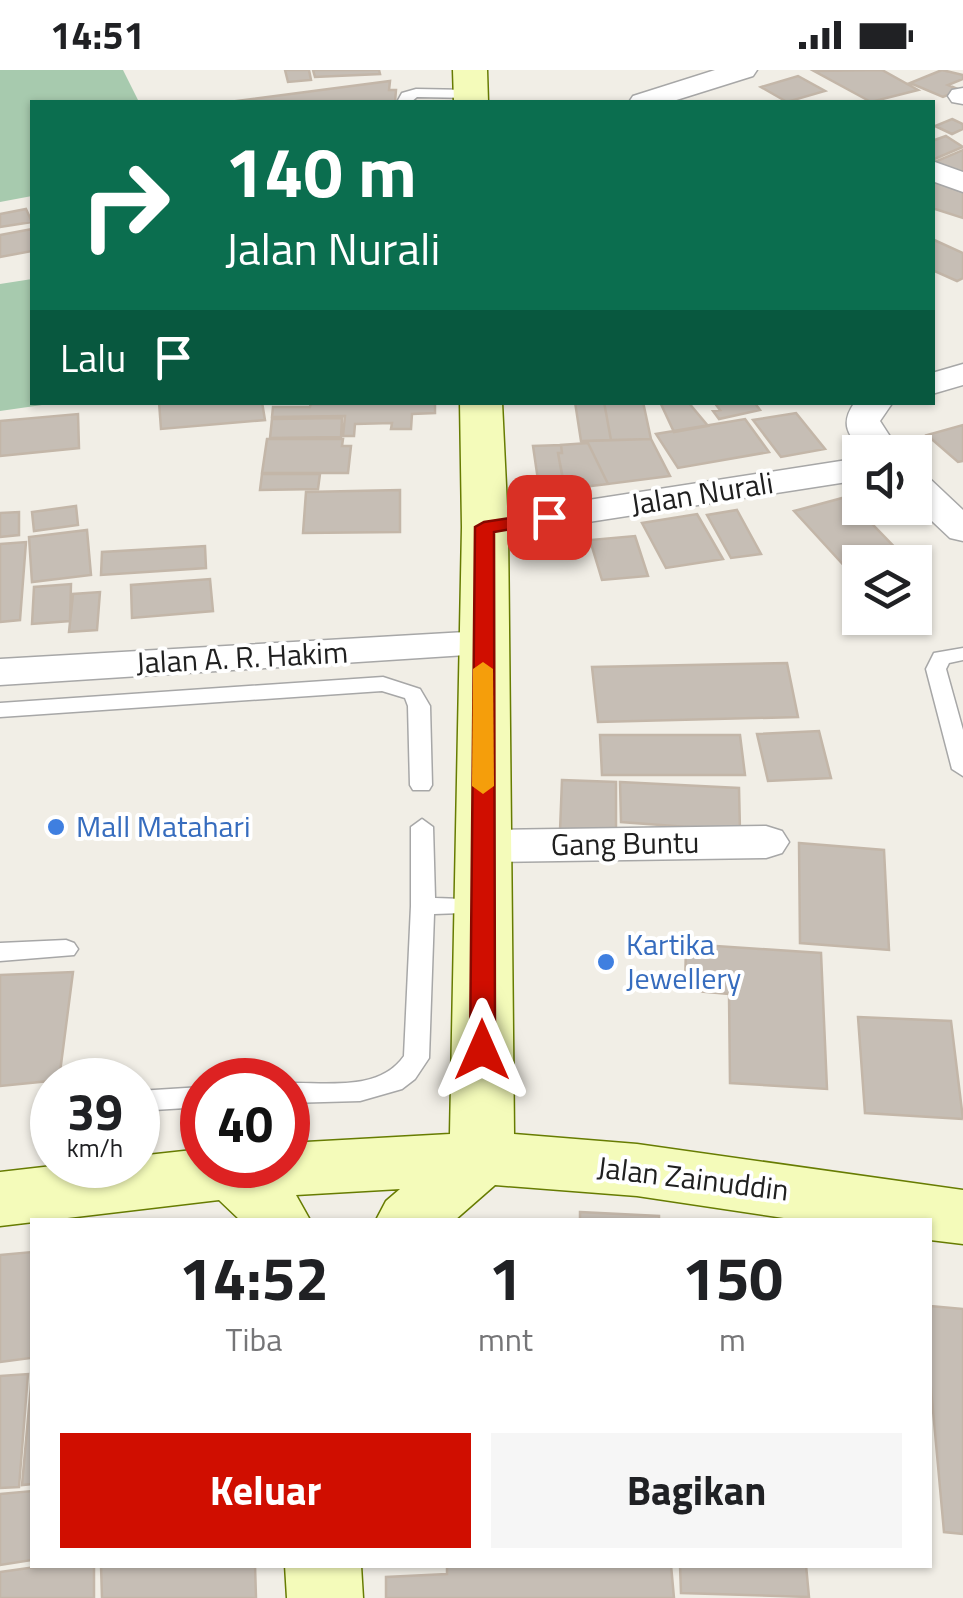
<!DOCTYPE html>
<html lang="id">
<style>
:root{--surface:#fff;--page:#f6f6f6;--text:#202124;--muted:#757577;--accent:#d00e00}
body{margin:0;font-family:"Titillium Web",sans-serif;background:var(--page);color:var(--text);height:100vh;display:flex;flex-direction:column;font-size:38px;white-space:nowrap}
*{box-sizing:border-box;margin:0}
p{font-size:32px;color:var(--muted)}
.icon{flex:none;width:55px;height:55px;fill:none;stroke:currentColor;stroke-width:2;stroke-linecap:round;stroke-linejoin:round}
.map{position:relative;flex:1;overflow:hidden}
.details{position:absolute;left:30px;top:1148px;width:902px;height:350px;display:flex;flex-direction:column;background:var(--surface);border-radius:0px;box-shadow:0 2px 8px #0004}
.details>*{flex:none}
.hud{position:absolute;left:30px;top:30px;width:905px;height:305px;border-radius:0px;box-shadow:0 2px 8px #0004;background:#0b6e4f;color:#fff;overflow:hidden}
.tools{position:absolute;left:842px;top:365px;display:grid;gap:20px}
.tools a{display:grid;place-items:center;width:90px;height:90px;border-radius:0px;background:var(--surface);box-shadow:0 2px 8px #0004;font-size:50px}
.speed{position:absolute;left:30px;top:988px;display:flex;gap:20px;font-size:50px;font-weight:700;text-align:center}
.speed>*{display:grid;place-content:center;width:130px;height:130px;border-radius:50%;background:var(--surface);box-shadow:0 2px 8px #0004;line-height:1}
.speed small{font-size:25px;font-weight:400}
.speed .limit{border:15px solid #d22;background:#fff;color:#111}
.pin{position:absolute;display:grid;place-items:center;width:85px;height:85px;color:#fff;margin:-42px;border-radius:20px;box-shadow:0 5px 15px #0006}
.me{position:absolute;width:110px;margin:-55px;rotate:0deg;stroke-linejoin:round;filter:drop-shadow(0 0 8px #0008)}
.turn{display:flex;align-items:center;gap:35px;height:210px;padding:0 30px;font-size:45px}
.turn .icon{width:130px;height:130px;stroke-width:2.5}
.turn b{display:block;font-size:70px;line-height:85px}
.then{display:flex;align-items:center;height:95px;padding:0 30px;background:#0003;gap:20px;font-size:38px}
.eta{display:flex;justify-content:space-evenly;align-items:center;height:170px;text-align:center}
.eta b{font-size:60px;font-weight:700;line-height:70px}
.cta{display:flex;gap:20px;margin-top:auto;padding:20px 30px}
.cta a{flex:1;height:115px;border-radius:0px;background:var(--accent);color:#fff;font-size:40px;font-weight:700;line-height:115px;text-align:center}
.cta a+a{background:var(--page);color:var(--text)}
.status{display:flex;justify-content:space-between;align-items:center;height:70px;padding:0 50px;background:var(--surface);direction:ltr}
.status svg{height:28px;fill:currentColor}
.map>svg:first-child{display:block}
</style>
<div class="status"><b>14:51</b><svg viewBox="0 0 49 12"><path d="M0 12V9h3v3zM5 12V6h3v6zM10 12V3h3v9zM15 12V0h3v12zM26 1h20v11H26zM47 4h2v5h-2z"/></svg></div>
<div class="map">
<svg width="963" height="1528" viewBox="0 0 963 1528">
<rect width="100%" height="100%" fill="#f1eee6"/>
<path fill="#a7caae" d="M0,0H123L139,32H32V126L0,132Z
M32,209V332L56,333L0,341V214Z"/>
<path fill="#c6beb5" stroke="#c3b6a8" stroke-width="2.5" d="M285,0H309L311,10L288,12Z
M313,0H379L380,4L315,7Z
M882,0L918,20L871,32L814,1Z
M942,0L963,5V9L948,15L960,20L943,27L910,13Z
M798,6L825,21L787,32L761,17Z
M390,11L389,20H396L395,32H229Z
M952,49L963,54V59L952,64L935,56Z
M946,66L963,77L932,90V71Z
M963,80V109L932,93Z
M932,107L963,120V148L932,138Z
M26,139L32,152L0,157V144Z
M32,159V181L0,187V165Z
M932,169L963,183V208L957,211L932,200Z
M159,332H262L265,350L161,359Z
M311,332H435V343L412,344L411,359H391L392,353L355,354L354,366H343L345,346L272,347L273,337H310Z
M575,332H604L611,370L581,371Z
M604,332H643L651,369L611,370Z
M660,332H688L708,356L674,362Z
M714,332H754L760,340L719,349L713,341L720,340Z
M796,343L825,379L781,387L753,350Z
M78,344L79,378L0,386V351Z
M342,348L341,367L270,368L272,349Z
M745,349L769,382L678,398L656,364Z
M963,355V391L958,392L927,365Z
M267,369H343L342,376H351L348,403H262Z
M651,369L670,406L608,414L587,371Z
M588,373L608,414L565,419L558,383H562L561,375Z
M561,375L562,383H558L564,416L539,417L533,376Z
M262,404H320L318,419L260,420Z
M400,420V462L303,463L306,422Z
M846,427L909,492H860V513L794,441Z
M76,436L78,455L34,461L32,442Z
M737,440L761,484L731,488L707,445Z
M19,442V465L0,467V443Z
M697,444L723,489L666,498L642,453Z
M87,460L91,505L32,512L29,467Z
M635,466L648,506L602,510L590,470Z
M26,472L20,550L0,552V474Z
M205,476L206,498L101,505L102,482Z
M210,509L213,541L132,548L131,515Z
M71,514L70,551L32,554L34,517Z
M100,522L97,560L69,562L73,524Z
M787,593L798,647L598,652L592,597Z
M819,661L831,708L768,711L757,664Z
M600,665H740L745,705H602Z
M562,710L616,712V763L560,761Z
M620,712L739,718L740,761L621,752Z
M799,773L884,780L889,880L800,873Z
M686,874L821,883L827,1019L730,1013L729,924L685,920Z
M73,902L59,1010L0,1016V905Z
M858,947L951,951L963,1049L865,1043Z
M580,1142L659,1146V1150H580Z
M32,1182L31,1288L0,1292V1185Z
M930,1236L963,1239V1464L944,1462L930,1307Z
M28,1304L19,1417L0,1418V1306Z
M32,1304V1414L22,1415Z
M32,1421V1490L0,1495V1424Z
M50,1495H94V1528H0V1502Z
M101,1495H255L256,1528H102Z
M447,1495H671L674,1528H386V1507L447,1504Z
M680,1495H806L809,1527L681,1523Z"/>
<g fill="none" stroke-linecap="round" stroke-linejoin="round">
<defs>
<path id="lane" d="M416,19L471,20L478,24L471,28L417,27L411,32H397L402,23Z
M963,578V590L949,593L946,599L963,660V706L952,699L926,599L934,583Z
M383,607L420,619L430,636L432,715L429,720H413L410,715L408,636L405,628L382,621L0,647V633Z
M422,749L433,757L435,828L491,830L495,836L491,842L434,844L429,988L415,1009L402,1019L360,1031L288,1033V1013C326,1012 379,1022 404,986L411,836V757Z
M66,870L74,873L78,879L74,885L0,891V873Z
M202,1017V1037L138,1041V1021Z"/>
<path id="street" d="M715,0H757L753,6L670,32H629L633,26Z
M963,18V34L952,32L948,26L952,20Z
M932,91L963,102V122L932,111Z
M963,294V315L932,324V303Z
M855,332H893L880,351L900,382H863C847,364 840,353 855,332Z
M860,388V410L485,468L472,465L466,457L472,449L485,446Z
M915,404L928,407L963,440V471L950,468L915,435Z
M483,561L497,565L503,574L497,583L0,615V589Z
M766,756L782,761L789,772L782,783L766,788L483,792L467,787L460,776L467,765L483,760Z"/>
<path id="secondary" d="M453,0H487L488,32H454Z
M460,332H502L508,457L514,1064L637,1074L963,1120V1174L930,1170V1150H797L637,1126L495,1115L455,1150H376L386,1131L400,1119L296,1125L310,1150H240L219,1130L0,1156V1102L61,1095H138V1086L202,1079V1095H288V1073L450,1064L462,457Z
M285,1495H361L363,1528H287Z"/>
</defs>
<use href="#lane" stroke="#a7a7a7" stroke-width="3"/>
<use href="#street" stroke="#a7a7a7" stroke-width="3"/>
<use href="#secondary" stroke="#677c02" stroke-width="3"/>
<use href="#lane" fill="#fff" fill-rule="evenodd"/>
<use href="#street" fill="#fff" fill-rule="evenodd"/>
<use href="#secondary" fill="#f4fbba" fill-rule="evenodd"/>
</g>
<path fill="#d00e00" stroke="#870900" stroke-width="2.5" d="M549,442L556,443V451L494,462L495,980L491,987H474L470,980L475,457L484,452Z"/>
<path fill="#f59e0b" d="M483,592L493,599L494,716L483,724L472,716L473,599Z"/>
<g fill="#3f7fe0" stroke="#fff" stroke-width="4">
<circle cx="56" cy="757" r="10"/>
<circle cx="606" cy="892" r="10"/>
</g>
<g text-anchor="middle" stroke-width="8" stroke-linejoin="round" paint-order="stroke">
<g font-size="30" fill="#202020" stroke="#fff">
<text transform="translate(702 424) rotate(-9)" y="10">Jalan Nurali</text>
<text transform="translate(242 588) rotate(-3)" y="10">Jalan A. R. Hakim</text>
<text transform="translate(625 774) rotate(-1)" y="10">Gang Buntu</text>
<text transform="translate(693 1109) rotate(7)" y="10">Jalan Zainuddin</text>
</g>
<g font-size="30" fill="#366cbe" stroke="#fff" text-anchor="start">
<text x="76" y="767">Mall Matahari</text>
<text x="626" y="885">Kartika<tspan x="626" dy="34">Jewellery</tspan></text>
</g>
</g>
</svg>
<div class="tools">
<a><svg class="icon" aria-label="sound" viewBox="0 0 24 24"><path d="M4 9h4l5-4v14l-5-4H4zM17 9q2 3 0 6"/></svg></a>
<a><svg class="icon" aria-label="layers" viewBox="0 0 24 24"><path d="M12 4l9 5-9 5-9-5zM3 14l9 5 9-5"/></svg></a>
</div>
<div class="speed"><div>39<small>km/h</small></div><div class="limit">40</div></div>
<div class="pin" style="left:549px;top:447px;background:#d93025"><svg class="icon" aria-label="arrive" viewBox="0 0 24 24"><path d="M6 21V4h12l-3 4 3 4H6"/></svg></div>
<svg class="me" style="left:482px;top:980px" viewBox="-20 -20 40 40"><path d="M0-17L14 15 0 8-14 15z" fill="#d00e00" stroke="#fff" stroke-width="4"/></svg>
<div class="hud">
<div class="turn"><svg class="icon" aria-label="right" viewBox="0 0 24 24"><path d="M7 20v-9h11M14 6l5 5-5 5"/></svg><div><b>140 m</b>Jalan Nurali</div></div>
<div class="then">Lalu<svg class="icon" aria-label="arrive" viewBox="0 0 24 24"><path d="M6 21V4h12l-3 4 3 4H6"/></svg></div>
</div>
<section class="details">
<div class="eta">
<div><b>14:52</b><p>Tiba</p></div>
<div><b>1</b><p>mnt</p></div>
<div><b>150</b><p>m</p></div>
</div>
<div class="cta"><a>Keluar</a><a>Bagikan</a></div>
</section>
</div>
